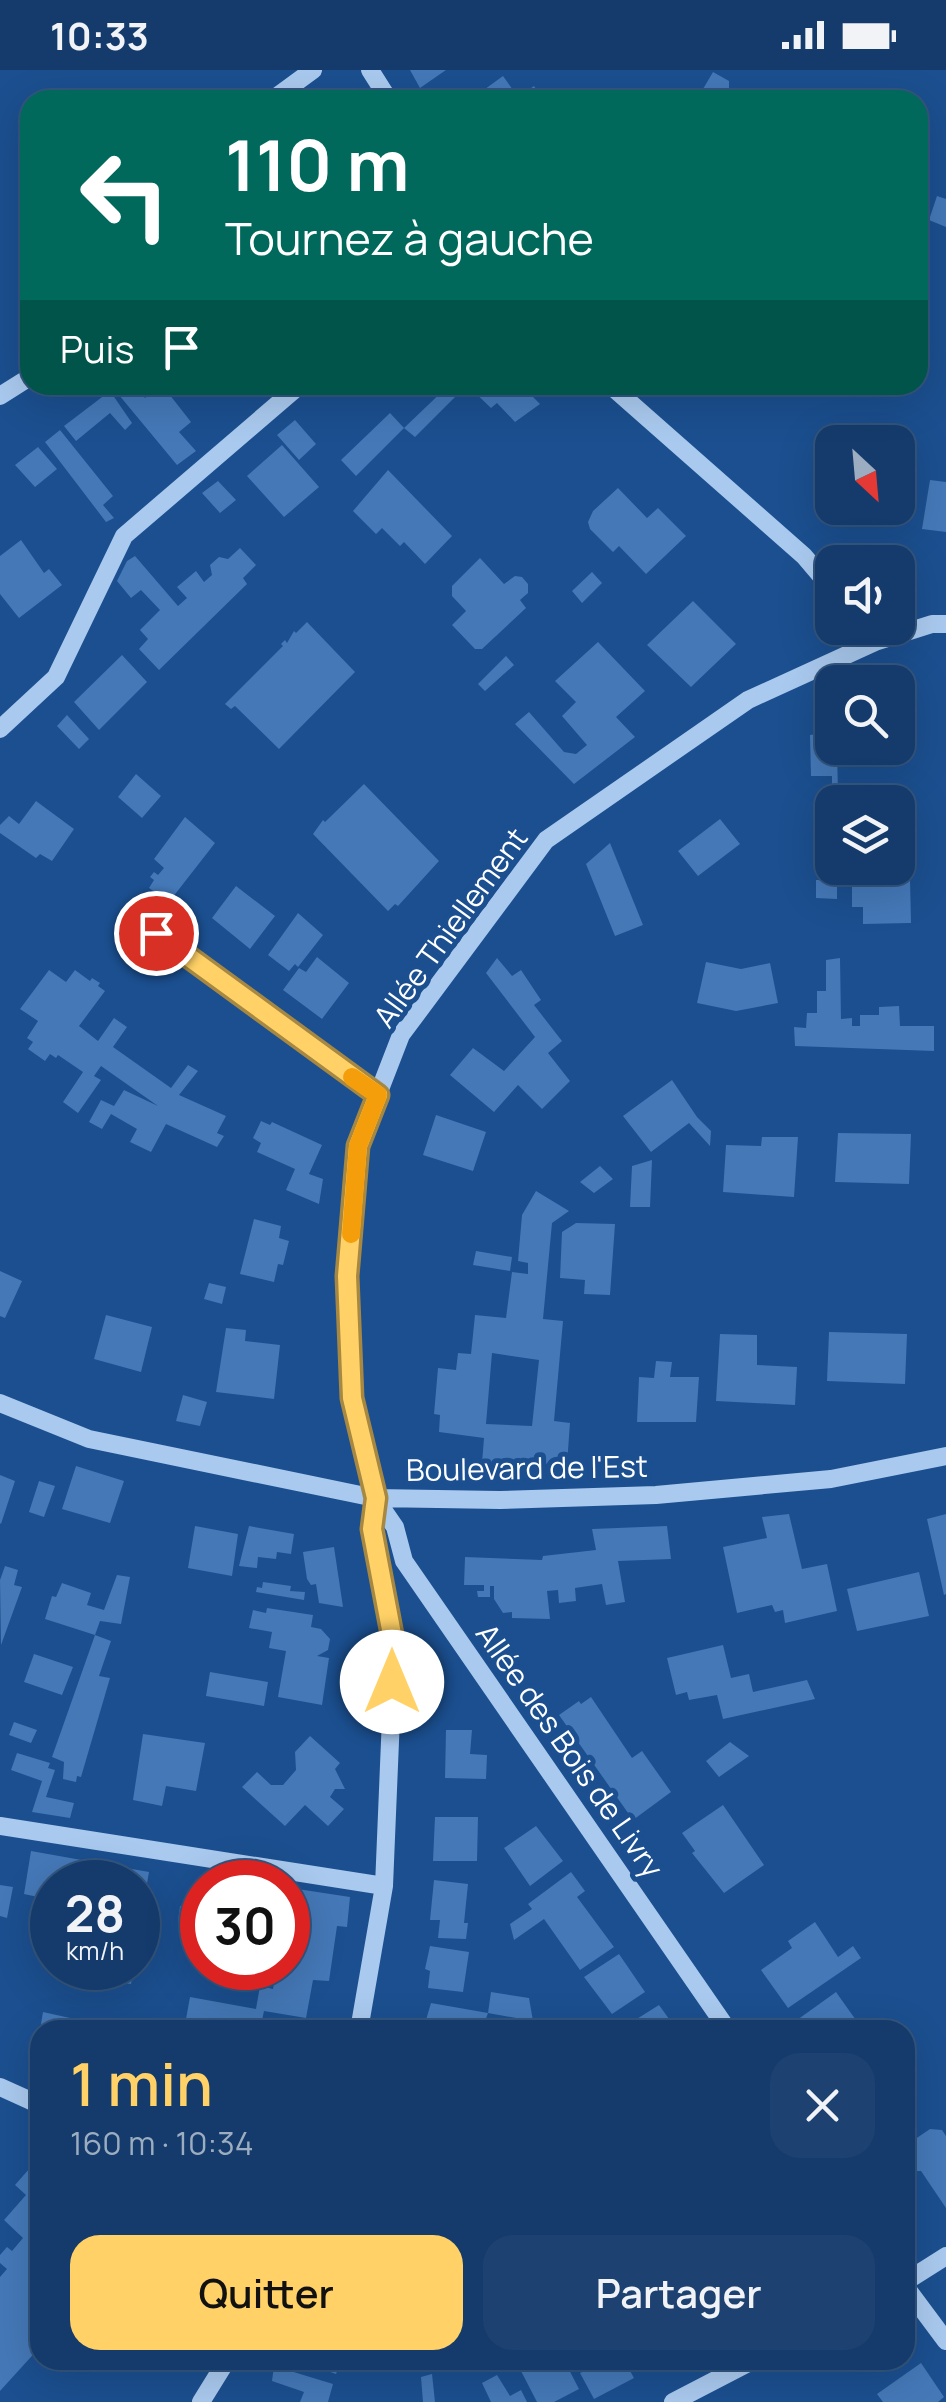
<!DOCTYPE html>
<html lang="fr">
<meta charset="utf-8">
<style>
:root{--surface:#143b6b;--page:#1d4271;--text:#f1f3f6;--muted:#9dadc1;--line:#33557e;--accent:#ffd166}
body{margin:0;font-family:Manrope,sans-serif;background:var(--page);color:var(--text);height:100vh;display:flex;flex-direction:column;font-size:38px;white-space:nowrap}
*{box-sizing:border-box;margin:0}
p{font-size:32px;color:var(--muted)}
.icon{flex:none;width:55px;height:55px;fill:none;stroke:currentColor;stroke-width:2;stroke-linecap:round;stroke-linejoin:round}
.map{position:relative;flex:1;overflow:hidden}
.drawer{position:absolute;left:30px;top:1950px;width:885px;height:350px;display:flex;flex-direction:column;background:var(--surface);border-radius:30px;box-shadow:0 10px 40px #0002,0 0 0 2px var(--line)}
.drawer>*{flex:none}
.guide{position:absolute;left:20px;top:20px;width:908px;height:305px;border-radius:30px;box-shadow:0 10px 40px #0002,0 0 0 2px var(--line);background:#00695c;color:#fff;overflow:hidden}
.needle{width:65px;rotate:154deg}
.buttons{position:absolute;left:815px;top:355px;display:grid;gap:20px}
.buttons a{display:grid;place-items:center;width:100px;height:100px;border-radius:20px;background:var(--surface);box-shadow:0 10px 40px #0002,0 0 0 2px var(--line);font-size:50px}
.speed{position:absolute;left:30px;top:1790px;display:flex;gap:20px;font-size:50px;font-weight:700;text-align:center}
.speed>*{display:grid;place-content:center;width:130px;height:130px;border-radius:50%;background:var(--surface);box-shadow:0 10px 40px #0002,0 0 0 2px var(--line);line-height:1}
.speed small{font-size:25px;font-weight:400}
.speed .limit{border:15px solid #d22;background:#fff;color:#111}
.pin{position:absolute;display:grid;place-items:center;width:85px;height:85px;color:#fff;margin:-42px;border:5px solid #fff;border-radius:50%;box-shadow:0 2px 10px #0007}
.me{position:absolute;width:110px;margin:-55px;rotate:0deg;stroke-linejoin:round;filter:drop-shadow(0 0 8px #0008)}
.turn{display:flex;align-items:center;gap:35px;height:210px;padding:0 40px;font-size:45px}
.turn .icon{width:130px;height:130px;stroke-width:2.5}
.turn b{display:block;font-size:70px;line-height:85px}
.then{display:flex;align-items:center;height:95px;padding:0 40px;background:#0003;gap:20px;font-size:38px}
.round{display:grid;place-items:center;flex:none;width:105px;height:105px;border-radius:30px;background:var(--page)}
.headline{display:flex;align-items:center;justify-content:space-between;height:170px;padding:0 40px}
h1{font-size:60px;font-weight:600;line-height:75px;color:var(--accent)}
.cta{display:flex;gap:20px;margin-top:auto;padding:20px 40px}
.cta a{flex:1;height:115px;border-radius:30px;background:var(--accent);color:#111;font-size:40px;font-weight:600;line-height:115px;text-align:center}
.cta a+a{background:var(--page);color:var(--text)}
.status{display:flex;justify-content:space-between;align-items:center;height:70px;padding:0 50px;background:var(--surface);direction:ltr}
.status svg{height:28px;fill:currentColor}
.map>svg:first-child{display:block}
</style>
<div class="status"><b>10:33</b><svg viewBox="0 0 49 12"><path d="M0 12V9h3v3zM5 12V6h3v6zM10 12V3h3v9zM15 12V0h3v12zM26 1h20v11H26zM47 4h2v5h-2z"/></svg></div>
<div class="map">
<svg width="946" height="2332" viewBox="0 0 946 2332">
<rect width="100%" height="100%" fill="#1b4f8f"/>
<path fill="#4478b7" fill-rule="evenodd" d="M410,0H446L420,18Z
M713,2L729,11V20L744,30H721L703,19Z
M503,6L518,27L534,16L543,30H470Z
M937,126L946,129V157L929,150Z
M130,315H135L145,328L162,315L191,352L179,362L196,381L177,395L119,325Z
M449,315H467L415,367L404,358L356,406L341,390L390,343L404,358Z
M467,315H521L540,334L515,352L497,333L491,338Z
M110,321L132,353L125,360L110,343L76,371L64,356Z
M295,350L316,374L299,390L277,365Z
M60,360L113,426L103,435L114,448L106,452L45,372Z
M282,375L319,417L284,447L247,406Z
M38,377L57,399L35,417L15,395Z
M388,400L452,466L425,494L404,472L400,476L382,458L376,464L353,441Z
M930,410L946,412V462L922,459Z
M218,411L236,430L220,443L202,423Z
M618,418L647,448L658,438L686,466L646,504L619,476L613,482L590,459L588,452L593,441Z
M21,470L44,503L49,499L62,515L19,548L0,524V486Z
M240,478L256,495L243,508L247,514L159,600L139,579L148,569L140,560L160,540L141,520L131,528L117,511L127,491L135,486L178,536L187,528L177,517L196,501L204,512L212,505L210,495L219,487L228,489Z
M480,488L504,514L515,506L522,507L528,514V523L520,530L526,538L482,579H475L452,555L466,541L452,526V516Z
M592,502L602,513L582,533L572,521Z
M693,531L736,574L691,617L647,575Z
M307,552L355,602L279,679L235,636L231,639L225,634L283,576L281,574L285,570L287,573L294,561L296,563Z
M598,572L645,621L616,647L635,667L574,714L515,654L529,642L564,682L576,684L587,675L562,646L576,632L555,611Z
M122,585L147,612L99,660L74,632Z
M506,586L514,595L485,621L478,614Z
M832,628V678H837L838,725L832,724V706H811L810,665L827,663L823,655V633Z
M67,645L89,669L79,679L57,656Z
M136,704L161,726L142,748L118,727Z
M364,714L439,791L398,836L395,834L388,841L313,764L323,750L325,752Z
M36,731L74,759L52,791L40,784L36,788L0,763V755L9,746L19,754Z
M185,747L215,773L169,832L149,818L154,810L150,807L154,802L158,805L164,798L154,789Z
M720,749L740,774L698,806L678,781Z
M610,773L643,855L615,866L586,794Z
M832,781V798H839V804L823,805L822,782Z
M852,798H865L864,809H910L911,853L863,854V837H852Z
M816,810H837V829L816,828Z
M236,816L275,846L250,879L212,848Z
M298,843L323,865L298,897L295,894L289,901L268,885Z
M317,887L349,913L322,949L283,920L299,898L306,902Z
M497,888L512,906L521,900L541,930L534,935L562,971L548,983L570,1011L542,1039L518,1015L494,1042L450,1005L473,978L504,1001L535,967L486,903Z
M840,888L841,949L852,948V956H860V945H879V937L899,936L900,956H934V981L795,976L794,957L806,958L807,943H817V921H826V890Z
M706,892L741,899L770,893L778,933L736,941L697,933Z
M49,900L66,912L75,900L90,911L92,908L100,913L98,916L105,921L79,956L98,971L114,948L127,957L113,977L171,1018L188,995L198,1001L179,1025L226,1046L217,1063L224,1066L217,1077L166,1054L151,1082L130,1072L137,1059L111,1044L102,1059L89,1052L101,1030L114,1036L124,1020L158,1036L101,996L94,1006L101,1010L78,1043L63,1032L83,1002L58,985L56,988L50,984L45,991L28,979L33,972L27,968L38,951L20,939Z
M672,1010L697,1047L711,1061L710,1076L689,1053L651,1082L623,1046Z
M436,1045L486,1062L473,1101L423,1085Z
M261,1051L270,1055L272,1052L322,1075L309,1104L323,1109L319,1134L286,1120L295,1099L257,1082L261,1073L253,1068Z
M838,1063L911,1064L909,1114L835,1112Z
M762,1067H798L794,1127L723,1122L726,1075L761,1076Z
M652,1090L650,1137H630L632,1096Z
M600,1096L613,1109L594,1123L580,1112Z
M536,1121L569,1141L552,1153L543,1249L563,1251L554,1351L570,1353L567,1394L482,1393L484,1368L439,1362L440,1345L434,1344L438,1298L456,1300L458,1283L471,1284L475,1245L506,1248L512,1202L528,1204V1193L518,1191L522,1145ZM492,1283L539,1290L532,1356L486,1354Z
M254,1149L281,1156L279,1168L289,1171L283,1195L278,1194L274,1212L240,1204Z
M576,1153L615,1154L610,1225L584,1224L585,1210L560,1208L562,1162Z
M476,1181L512,1187L510,1201L473,1195Z
M0,1201L22,1211L5,1248L0,1246Z
M209,1213L226,1217L222,1234L204,1229Z
M106,1245L152,1257L141,1302L94,1289Z
M226,1258L246,1260L245,1271L280,1275L274,1329L216,1322Z
M829,1262L907,1264L905,1314L827,1311Z
M720,1264L757,1265V1295L797,1297L795,1335L716,1331Z
M656,1291L672,1292L670,1307H699L696,1352H637L639,1307L654,1308Z
M183,1325L207,1332L200,1356L176,1351Z
M76,1396L124,1411L110,1453L62,1439Z
M0,1405L15,1411L1,1454L0,1453Z
M39,1411L55,1416L44,1447L29,1442Z
M789,1444L802,1499L827,1494L837,1541L785,1553L783,1540L775,1542L772,1535L737,1543L723,1477L767,1468L762,1447Z
M946,1444V1524L944,1525L927,1449Z
M195,1456L238,1464L232,1506L188,1498Z
M249,1456L294,1464L291,1484L277,1482L276,1489L258,1487L257,1498L239,1496Z
M667,1456L671,1489L618,1491L625,1532L606,1535L602,1514L575,1518L576,1531L559,1533L558,1520L547,1521L550,1549L512,1548V1542L503,1543L494,1529V1516H490V1527H478L477,1521H484V1515H464L465,1487L542,1490L543,1486L596,1480L592,1459Z
M334,1477L343,1537L319,1533L316,1514L311,1515L307,1509L303,1482Z
M5,1496L18,1500L14,1515L22,1517L1,1575L0,1510Z
M919,1502L929,1546L857,1561L847,1519Z
M117,1505L130,1507L121,1554L100,1551L95,1565L45,1549L52,1526L56,1527L62,1513L91,1523L87,1535L104,1540Z
M263,1512L291,1516L290,1521L305,1522L304,1530L256,1522L257,1517L262,1518Z
M267,1538L313,1545L311,1557L321,1559L330,1569L328,1580L317,1586L329,1588L322,1635L278,1627L286,1581L269,1578L272,1562L249,1558L253,1540L266,1543Z
M95,1565L111,1571L99,1606L110,1608L81,1707L77,1706L76,1712L63,1709L64,1692L52,1687Z
M723,1575L731,1608L749,1604L753,1622L807,1610L815,1629L723,1649L717,1625L689,1630L687,1622L676,1625L667,1588Z
M34,1584L73,1597L62,1625L24,1612Z
M210,1602L268,1612L264,1636L206,1626Z
M591,1627L632,1688L642,1681L671,1722L633,1750L559,1645L579,1631L581,1634Z
M14,1652L37,1660L31,1673L9,1665Z
M446,1660H472L470,1684L487,1685L486,1709L445,1708Z
M143,1664L205,1673L196,1721L166,1716L162,1736L133,1730Z
M310,1666L340,1693L335,1699L345,1719H335L330,1727L344,1739L328,1756L305,1735L285,1756L242,1717L257,1702L271,1715H283L296,1700L295,1682Z
M730,1672L749,1686L719,1707L706,1691Z
M17,1683L50,1693L48,1698L55,1700L46,1727L74,1733L70,1748L32,1742L42,1711L11,1700Z
M723,1735L764,1795L724,1823L692,1783L695,1781L682,1763Z
M435,1747H478L477,1791H433Z
M536,1756L563,1791L530,1816L504,1778Z
M31,1781L149,1802L141,1848H138V1812H52V1830L24,1824Z
M571,1802L585,1821L577,1827L614,1877L580,1900L544,1849L514,1870L510,1854L532,1839L528,1834Z
M434,1810L468,1814L464,1853H468L466,1869L438,1868L440,1850H430Z
M0,1815L13,1817L7,1848L0,1846Z
M291,1818L350,1827L347,1857L337,1856L329,1911L313,1910L306,1948L264,1941L260,1960H184L190,1927L256,1939L260,1916L273,1919L275,1906L254,1903L255,1898H288V1845L302,1846L303,1839L294,1837L295,1828L289,1826Z
M180,1836L199,1839L196,1854L178,1851Z
M815,1852L838,1887L853,1876L861,1888L788,1938L761,1900L792,1878L788,1871Z
M430,1876L469,1882L463,1922L428,1918L430,1901L425,1899Z
M619,1884L645,1922L612,1944L584,1907Z
M117,1898H134L131,1914L114,1912Z
M491,1922L529,1928L533,1951L488,1943L482,1960H423L431,1933L488,1943Z
M836,1922L863,1960H803L797,1950Z
M659,1935L677,1960H626L624,1957Z
M43,1942L79,1950L77,1960H40Z
M930,2059L942,2060L946,2066V2138L921,2101H909L905,2095V2076Z
M37,2090L40,2093V2277L0,2321V2207L7,2199L0,2193V2185L7,2177L12,2181L23,2168L4,2150L26,2125L15,2115Z
M297,2290H341L336,2304Z
M542,2290L544,2295L564,2290L579,2319L554,2332H537L521,2301Z
M585,2290H624L634,2308L594,2329L580,2303L589,2299Z
M921,2293L944,2327L938,2332H883L877,2324Z
M274,2296L333,2314L328,2332H300L304,2322L272,2311Z
M432,2304L435,2332H423L421,2307Z
M497,2305L510,2326L521,2320L527,2332H491L482,2313Z"/>
<g fill="none" stroke-linecap="round" stroke-linejoin="round">
<path stroke="#a9c9ee" stroke-width="18" d="M370,0L389,30
M272,30L313,0
M610,315L804,486L832,519
M0,326L30,307
M0,659L56,607L124,466L300,315
M156,863L377,1025
M0,1333L89,1369L375,1428L500,1430L656,1425L831,1409L946,1386
M375,1428L395,1457L404,1491L728,1960
M0,1756L384,1816
M359,1960L384,1816L394,1575L372,1459L375,1428L352,1329L347,1207L358,1076L401,965L546,770L748,630L875,572L932,554H946
M0,2017L40,2035
M905,2212L946,2186
M905,2216L946,2271
M201,2332L227,2290
M673,2332L754,2290"/>
</g>
<g fill="none" stroke-linecap="round" stroke-linejoin="round">
<defs>
<path id="route" d="M156,863L378,1025L358,1076L347,1206L352,1328L376,1428L372,1459L394,1575L392,1612"/>
</defs>
<use href="#route" stroke="#a68842" stroke-width="25"/>
<use href="#route" stroke="#ffd166" stroke-width="18"/>
<path stroke="#f59e0b" stroke-width="18" d="M351,1164L358,1076L378,1025L352,1007"/>
</g>
<g text-anchor="middle" stroke-width="10" stroke-linejoin="round" paint-order="stroke">
<g font-size="30" fill="#fff" stroke="#1b4f8f">
<text transform="translate(451 858) rotate(-54)" y="10">Allée Thiellement</text>
<text transform="translate(527 1399) rotate(-1)" y="10">Boulevard de l'Est</text>
<text transform="translate(569 1681) rotate(55)" y="10">Allée des Bois de Livry</text>
</g>
</g>
</svg>
<div class="buttons">
<a><svg class="needle" viewBox="-14 -14 28 28"><path d="M0-13l5 13h-10z" fill="#e53935"/><path d="M0 13l5-13h-10z" fill="#9dadc1"/></svg></a>
<a><svg class="icon" aria-label="sound" viewBox="0 0 24 24"><path d="M4 9h4l5-4v14l-5-4H4zM17 9q2 3 0 6"/></svg></a>
<a><svg class="icon" aria-label="search" viewBox="0 0 24 24"><circle cx="10" cy="10" r="6"/><path d="M15 15l6 6"/></svg></a>
<a><svg class="icon" aria-label="layers" viewBox="0 0 24 24"><path d="M12 4l9 5-9 5-9-5zM3 14l9 5 9-5"/></svg></a>
</div>
<div class="speed"><div>28<small>km/h</small></div><div class="limit">30</div></div>
<div class="pin" style="left:156px;top:863px;background:#d93025"><svg class="icon" aria-label="arrive" viewBox="0 0 24 24"><path d="M6 21V4h12l-3 4 3 4H6"/></svg></div>
<svg class="me" style="left:392px;top:1612px" viewBox="-20 -20 40 40"><circle r="19" fill="#fff"/><path d="M0-13L10 11 0 6-10 11z" fill="#ffd166"/></svg>
<div class="guide">
<div class="turn"><svg class="icon" aria-label="left" viewBox="0 0 24 24"><path d="M17 20v-9H6M10 6l-5 5 5 5"/></svg><div><b>110 m</b>Tournez à gauche</div></div>
<div class="then">Puis<svg class="icon" aria-label="arrive" viewBox="0 0 24 24"><path d="M6 21V4h12l-3 4 3 4H6"/></svg></div>
</div>
<section class="drawer">
<div class="headline"><div><h1>1 min</h1><p>160 m · 10:34</p></div><a class="round"><svg class="icon" aria-label="close" viewBox="0 0 24 24"><path d="M6 6l12 12M18 6L6 18"/></svg></a></div>
<div class="cta"><a>Quitter</a><a>Partager</a></div>
</section>
</div>
